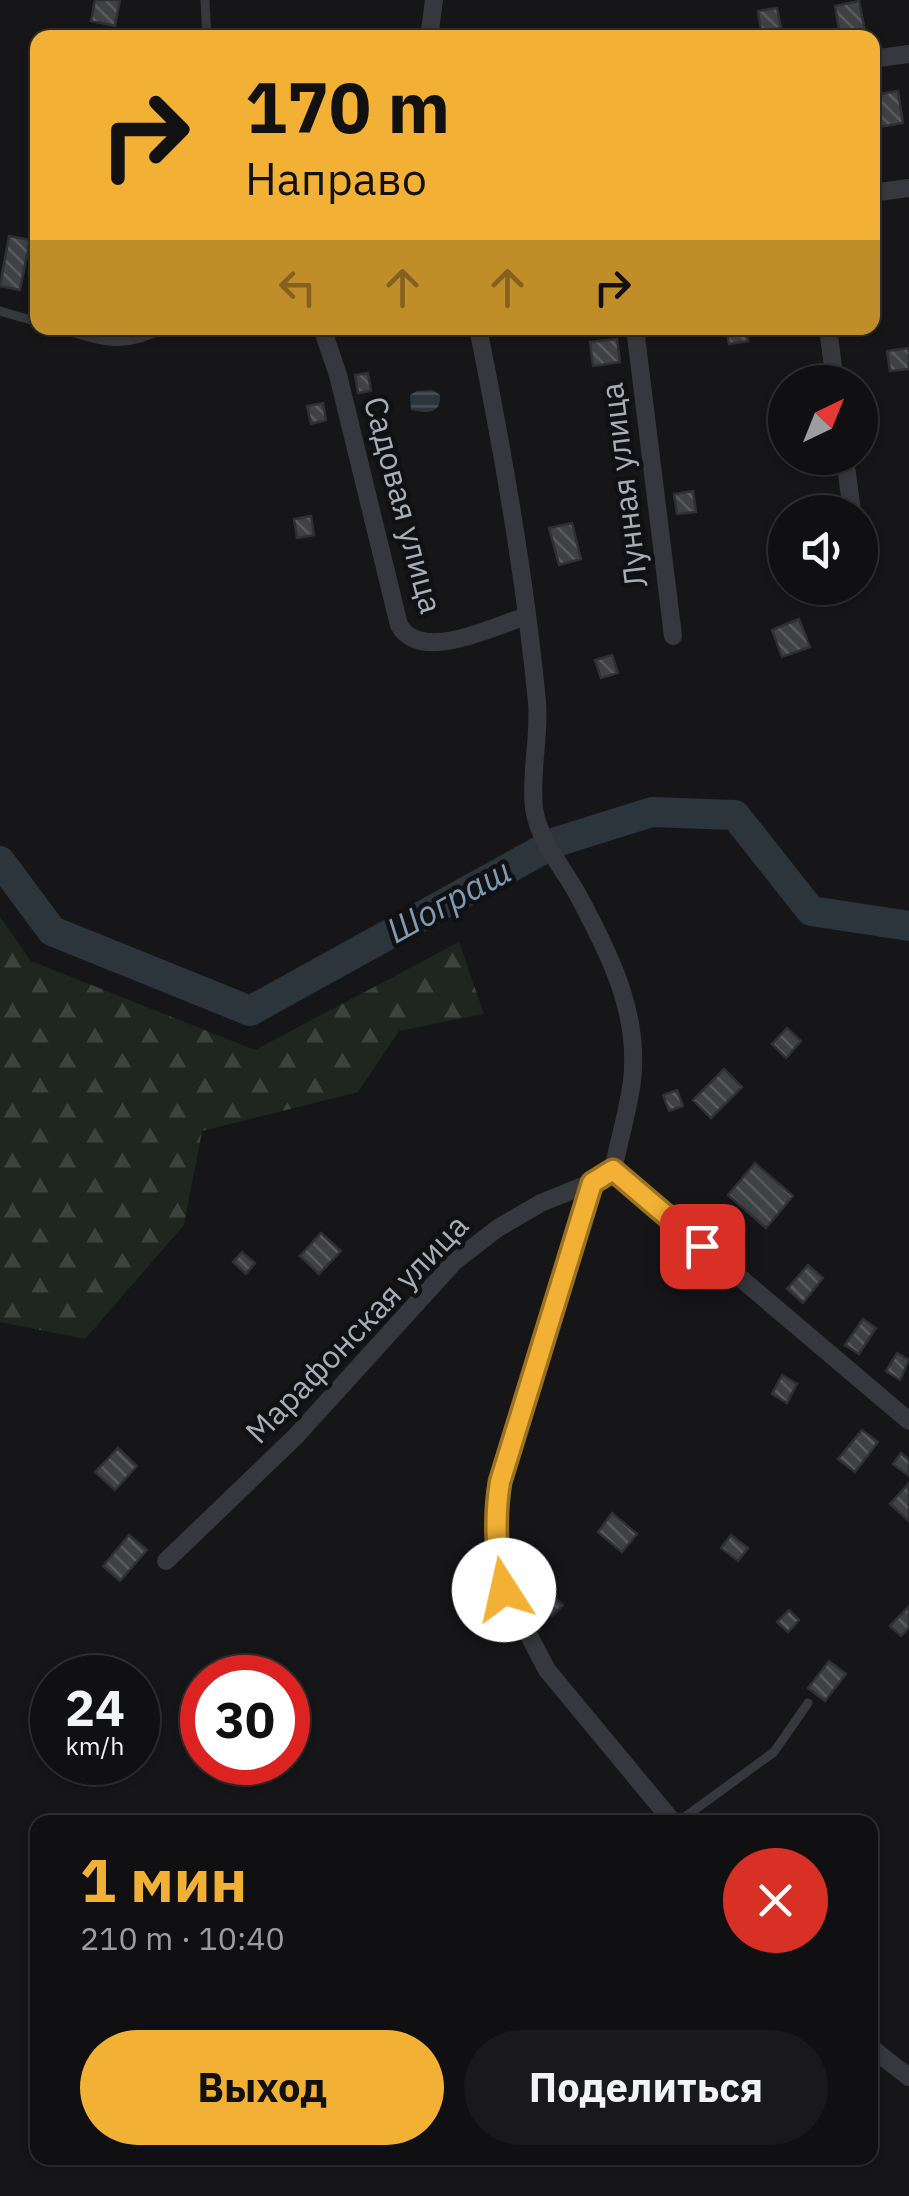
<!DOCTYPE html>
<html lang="ru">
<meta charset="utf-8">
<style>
:root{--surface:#101012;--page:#19191b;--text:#f1f3f6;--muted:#9c9d9f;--line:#303032;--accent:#f2b134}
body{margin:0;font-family:"IBM Plex Sans",sans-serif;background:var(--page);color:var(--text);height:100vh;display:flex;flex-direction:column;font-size:38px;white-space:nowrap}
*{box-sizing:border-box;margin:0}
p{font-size:32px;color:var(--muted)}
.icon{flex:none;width:55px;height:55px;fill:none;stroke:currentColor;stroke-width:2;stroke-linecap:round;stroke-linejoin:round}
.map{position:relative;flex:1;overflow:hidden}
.drawer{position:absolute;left:30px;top:1815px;width:848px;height:350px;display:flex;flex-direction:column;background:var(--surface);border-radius:20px;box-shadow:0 2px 8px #0004,0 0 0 2px var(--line)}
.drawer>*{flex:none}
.top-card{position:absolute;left:30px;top:30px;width:850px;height:305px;border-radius:20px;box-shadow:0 2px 8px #0004,0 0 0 2px var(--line);background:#f2b134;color:#111;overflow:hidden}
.needle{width:65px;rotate:43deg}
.fabs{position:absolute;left:768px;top:365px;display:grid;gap:20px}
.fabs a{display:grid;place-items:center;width:110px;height:110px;border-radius:50%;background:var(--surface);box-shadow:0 2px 8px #0004,0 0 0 2px var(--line);font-size:50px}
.speed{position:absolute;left:30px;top:1655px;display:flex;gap:20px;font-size:50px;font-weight:700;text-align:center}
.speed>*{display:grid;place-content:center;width:130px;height:130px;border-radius:50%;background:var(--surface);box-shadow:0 2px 8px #0004,0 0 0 2px var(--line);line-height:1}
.speed small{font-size:25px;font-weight:400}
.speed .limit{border:15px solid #d22;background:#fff;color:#111}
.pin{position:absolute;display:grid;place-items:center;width:85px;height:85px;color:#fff;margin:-42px;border-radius:20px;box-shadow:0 5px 15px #0006}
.me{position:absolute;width:110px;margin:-55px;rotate:350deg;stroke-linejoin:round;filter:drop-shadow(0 0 8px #0008)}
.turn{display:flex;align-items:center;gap:35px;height:210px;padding:0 50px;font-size:45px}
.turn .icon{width:130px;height:130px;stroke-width:2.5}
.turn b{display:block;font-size:70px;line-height:85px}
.lanes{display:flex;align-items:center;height:95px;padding:0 50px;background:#0003;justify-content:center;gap:50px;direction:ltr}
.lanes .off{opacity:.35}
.round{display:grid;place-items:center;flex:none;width:105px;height:105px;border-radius:52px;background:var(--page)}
.headline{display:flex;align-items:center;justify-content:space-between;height:170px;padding:0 50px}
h1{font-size:60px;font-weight:800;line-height:75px;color:var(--accent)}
.button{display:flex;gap:20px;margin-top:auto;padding:20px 50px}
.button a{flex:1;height:115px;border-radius:60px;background:var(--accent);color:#111;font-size:40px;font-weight:800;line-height:115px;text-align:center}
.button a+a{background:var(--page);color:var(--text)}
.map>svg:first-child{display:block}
</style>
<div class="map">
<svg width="909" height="2196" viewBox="0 0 909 2196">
<defs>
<pattern id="forest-firs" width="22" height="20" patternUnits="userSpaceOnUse" patternTransform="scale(2.5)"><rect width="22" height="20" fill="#1e261f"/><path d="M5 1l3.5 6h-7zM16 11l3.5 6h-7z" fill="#3c433d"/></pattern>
<pattern id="water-rules" width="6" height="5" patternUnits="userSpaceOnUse" patternTransform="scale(2.5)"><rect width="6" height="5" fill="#2c353c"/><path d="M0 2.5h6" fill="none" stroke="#485056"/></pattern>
<pattern id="building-back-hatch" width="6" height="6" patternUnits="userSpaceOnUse" patternTransform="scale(2.5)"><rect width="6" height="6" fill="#404145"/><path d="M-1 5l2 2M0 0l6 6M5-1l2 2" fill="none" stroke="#595a5e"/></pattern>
</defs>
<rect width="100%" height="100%" fill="#161618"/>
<path fill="url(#forest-firs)" d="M0,917L31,961L255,1050L459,942L484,1014L399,1031L358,1092L202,1131L184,1225L85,1339L0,1322Z"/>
<path fill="url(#water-rules)" d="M433,390L440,395C441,415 426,413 411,410L410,395L417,391Z"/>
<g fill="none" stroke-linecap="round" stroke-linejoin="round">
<path stroke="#2c353c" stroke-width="30" d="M0,861L52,931L250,1011L556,842L652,812L735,815L811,911L909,926"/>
</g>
<path fill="url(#building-back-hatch)" stroke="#303034" stroke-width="2.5" d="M95,0H120L115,26L91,21Z
M859,1L865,31L840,36L835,6Z
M777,8L781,28L761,31L758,11Z
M898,91L903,123L874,128L872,95Z
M9,236L30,240L20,290L0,286Z
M726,328H745L748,341L729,344Z
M617,339L620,362L593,366L590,342Z
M909,348V369L890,371L887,351Z
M368,373L371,391L358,393L355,375Z
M323,403L326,420L311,424L307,406Z
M693,491L696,512L677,514L674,494Z
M311,516L314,535L297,538L294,519Z
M572,523L581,559L559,565L549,528Z
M799,619L810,647L782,657L772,630Z
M612,655L618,673L601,678L595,660Z
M787,1028L801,1041L786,1058L772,1044Z
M724,1069L742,1087L711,1118L693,1100Z
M677,1090L683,1106L669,1111L663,1095Z
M755,1163L793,1196L766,1228L728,1195Z
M321,1233L341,1251L319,1274L300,1256Z
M242,1252L255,1263L246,1274L233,1262Z
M808,1265L823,1278L803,1303L787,1289Z
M863,1319L876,1328L859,1354L845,1345Z
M897,1353L909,1360L900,1380L886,1371Z
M782,1375L797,1384L787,1403L772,1394Z
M862,1430L878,1442L855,1472L838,1459Z
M118,1448L137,1466L115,1490L95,1472Z
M901,1453L909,1460V1476L893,1464Z
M909,1483V1521L890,1504Z
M612,1513L637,1534L622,1552L598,1532Z
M129,1535L147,1550L120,1581L103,1566Z
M731,1535L748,1548L738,1561L721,1548Z
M550,1593L563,1605L552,1616L539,1604Z
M909,1606V1628L901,1636L890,1626Z
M789,1610L799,1620L788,1632L777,1622Z
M829,1661L846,1674L825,1701L808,1688Z"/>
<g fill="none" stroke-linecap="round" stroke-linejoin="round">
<path stroke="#37383d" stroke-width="9" d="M205,0L207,38
M0,311L38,322
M57,328C100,340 122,351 164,328
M678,1822L774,1752L808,1703"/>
<path stroke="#37383d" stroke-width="18" d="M429,38L434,0
M872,59L909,54
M872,193L909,188
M322,328L338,375L399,625C421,664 494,626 527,616
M478,328C503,451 525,576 537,702C540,737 530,773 534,808C539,842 563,867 578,895C609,954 640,1012 632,1081C628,1111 619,1141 613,1170L909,1421
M635,328L673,636
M828,328L835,382
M845,458L852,512
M592,1183L510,1441L495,1517L496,1550L505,1590L547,1670L673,1822
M166,1561L296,1436L454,1262L498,1228L541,1203L595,1181
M870,2047L909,2077"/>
</g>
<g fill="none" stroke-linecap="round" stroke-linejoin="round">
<defs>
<path id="route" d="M504,1590C496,1552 494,1520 500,1482L592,1183L613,1170L702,1246"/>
</defs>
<use href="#route" stroke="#9d7322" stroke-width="25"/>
<use href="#route" stroke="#f2b134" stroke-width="18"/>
</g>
<g text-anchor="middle" stroke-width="9" stroke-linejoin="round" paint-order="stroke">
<g font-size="32" fill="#a8adb8" stroke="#111113">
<text transform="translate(624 485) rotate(-97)" y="11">Лунная улица</text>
<text transform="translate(403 505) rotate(75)" y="11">Садовая улица</text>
<text transform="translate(357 1329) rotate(-46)" y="11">Марафонская улица</text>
</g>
<g font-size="35" font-style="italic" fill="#7f9bb3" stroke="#111113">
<text transform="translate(449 901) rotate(-29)" y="12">Шограш</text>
</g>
</g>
</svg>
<div class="fabs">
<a><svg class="needle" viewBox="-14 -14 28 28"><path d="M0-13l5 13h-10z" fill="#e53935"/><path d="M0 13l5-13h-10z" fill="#9c9d9f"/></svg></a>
<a><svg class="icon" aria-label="sound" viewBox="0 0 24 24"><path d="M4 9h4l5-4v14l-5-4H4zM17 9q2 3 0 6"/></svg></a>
</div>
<div class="speed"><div>24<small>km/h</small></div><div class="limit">30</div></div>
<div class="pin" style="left:702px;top:1246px;background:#d93025"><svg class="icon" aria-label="arrive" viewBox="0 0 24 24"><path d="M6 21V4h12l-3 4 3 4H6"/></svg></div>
<svg class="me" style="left:504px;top:1590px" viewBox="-20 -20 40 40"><circle r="19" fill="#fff"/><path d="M0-13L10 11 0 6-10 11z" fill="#f2b134"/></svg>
<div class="top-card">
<div class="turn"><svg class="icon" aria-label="right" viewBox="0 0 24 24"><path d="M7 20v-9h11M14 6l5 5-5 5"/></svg><div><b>170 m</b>Направо</div></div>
<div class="lanes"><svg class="icon off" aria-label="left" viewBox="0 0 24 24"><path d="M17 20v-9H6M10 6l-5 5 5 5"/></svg><svg class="icon off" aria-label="ahead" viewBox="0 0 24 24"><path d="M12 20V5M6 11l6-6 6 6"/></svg><svg class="icon off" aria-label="ahead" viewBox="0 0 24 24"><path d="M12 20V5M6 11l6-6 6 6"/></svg><svg class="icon" aria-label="right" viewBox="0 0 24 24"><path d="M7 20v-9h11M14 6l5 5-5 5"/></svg></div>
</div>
<section class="drawer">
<div class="headline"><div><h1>1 мин</h1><p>210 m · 10:40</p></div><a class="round" style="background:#d93025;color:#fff"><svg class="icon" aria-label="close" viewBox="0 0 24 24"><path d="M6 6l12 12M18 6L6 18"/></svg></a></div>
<div class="button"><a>Выход</a><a>Поделиться</a></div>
</section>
</div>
